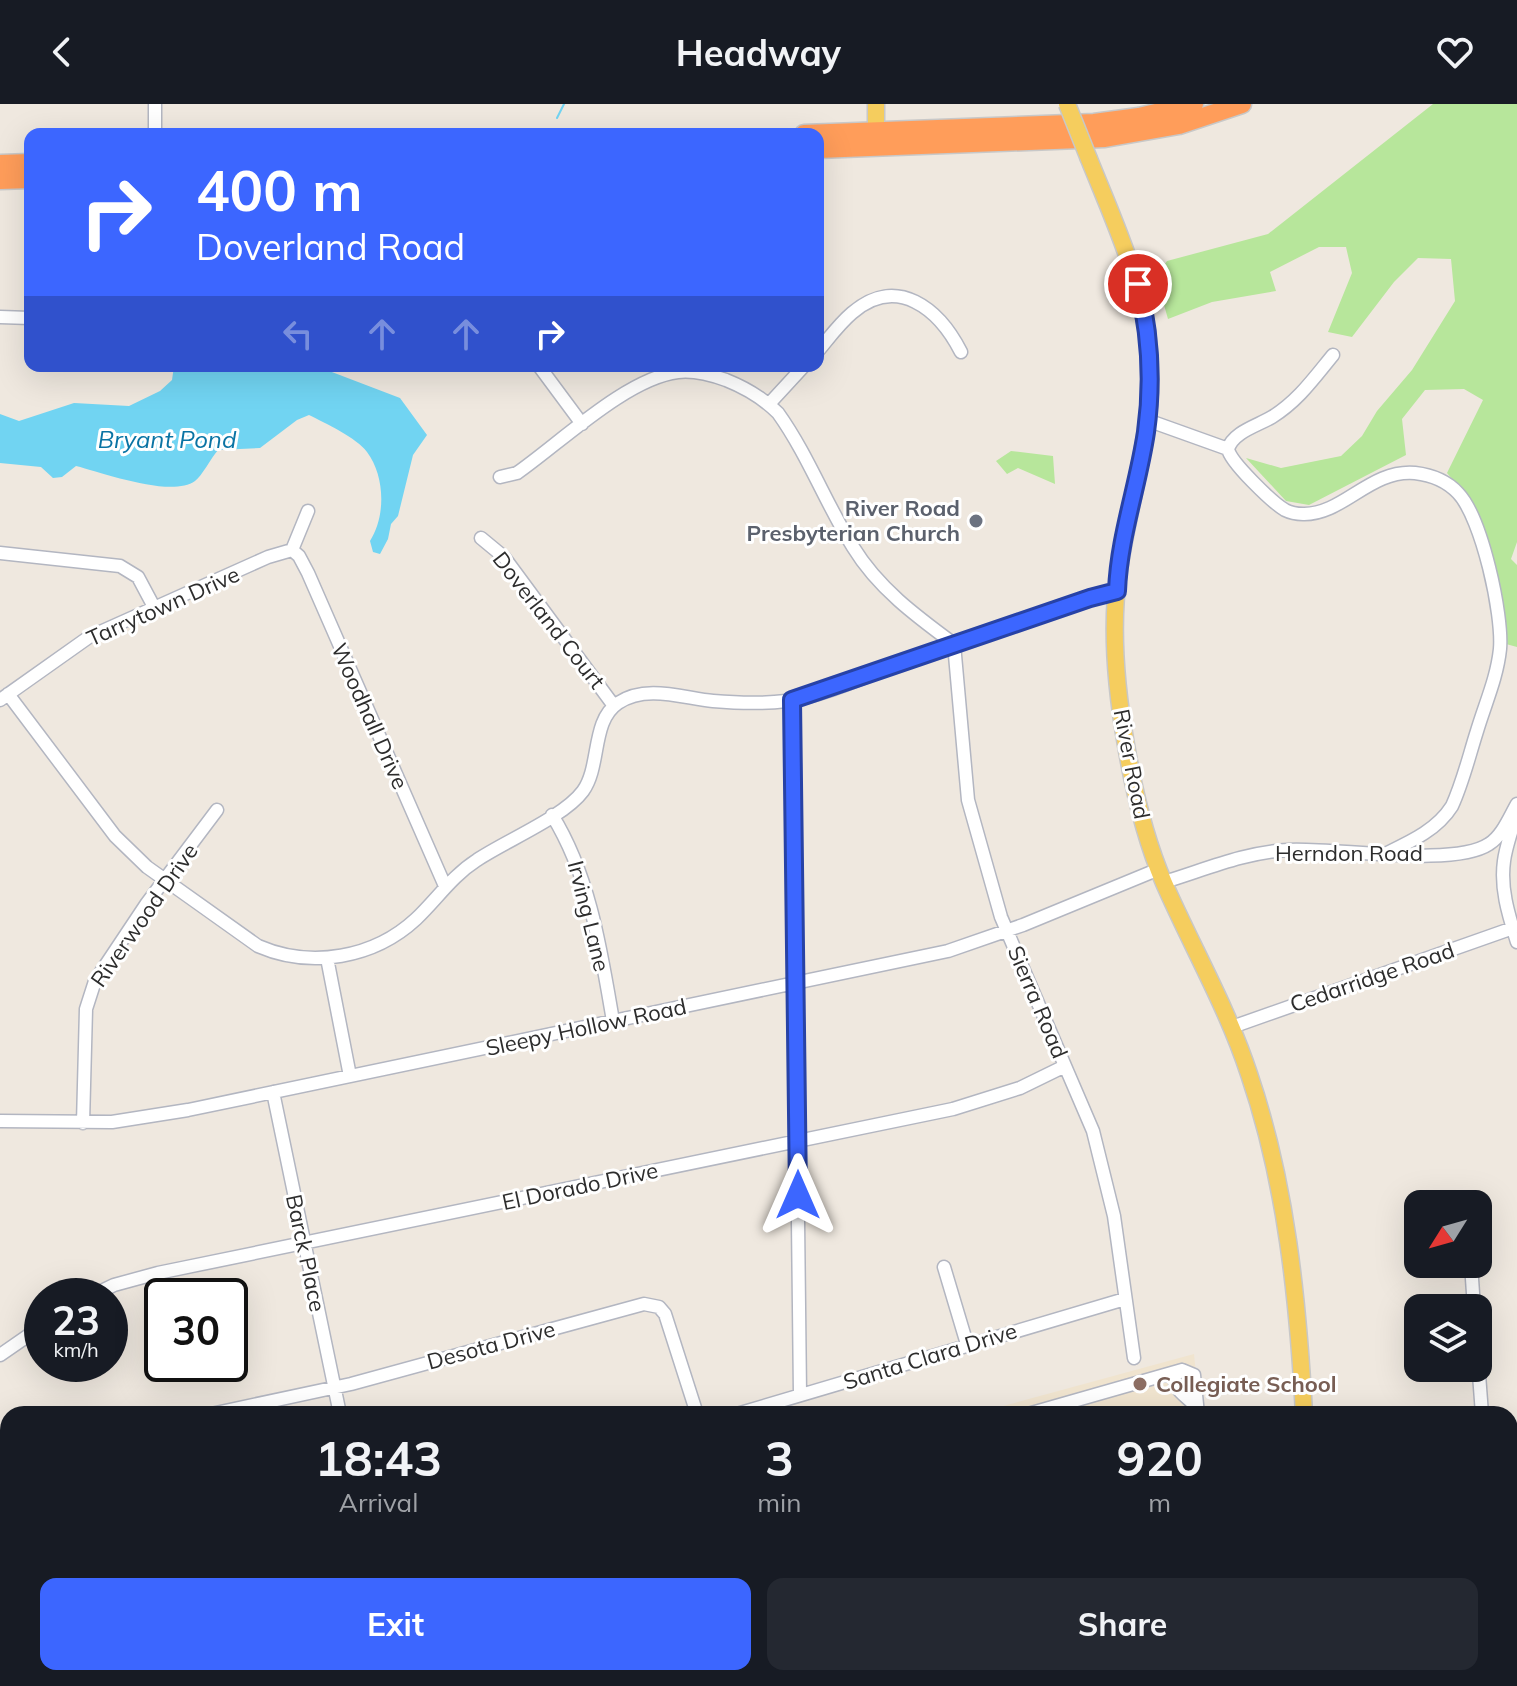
<!DOCTYPE html>
<style>
:root{--surface:#171b24;--page:#242831;--text:#f1f3f6;--muted:#9ea1a6;--accent:#3c66ff}
body{margin:0;font-family:Mulish,sans-serif;background:var(--page);color:var(--text);height:100vh;display:flex;flex-direction:column;font-size:30px;white-space:nowrap}
*{box-sizing:border-box;margin:0}
p{font-size:26px;color:var(--muted)}
.icon{flex:none;width:44px;height:44px;fill:none;stroke:currentColor;stroke-width:2;stroke-linecap:round;stroke-linejoin:round}
.map{position:relative;flex:1;overflow:hidden}
.details{position:absolute;left:0px;top:1302px;width:1518px;height:280px;display:flex;flex-direction:column;background:var(--surface);border-radius:24px 24px 0 0;box-shadow:0 8px 32px #0002}
.details>*{flex:none}
.banner{position:absolute;left:24px;top:24px;width:800px;height:244px;border-radius:16px;box-shadow:0 8px 32px #0002;background:#3c66ff;color:#fff;overflow:hidden}
.needle{width:52px;rotate:233deg}
.controls{position:absolute;left:1404px;top:1086px;display:grid;gap:16px}
.controls a{display:grid;place-items:center;width:88px;height:88px;border-radius:16px;background:var(--surface);box-shadow:0 8px 32px #0002;font-size:40px}
.speed{position:absolute;left:24px;top:1174px;display:flex;gap:16px;font-size:40px;font-weight:700;text-align:center}
.speed>*{display:grid;place-content:center;width:104px;height:104px;border-radius:50%;background:var(--surface);box-shadow:0 8px 32px #0002;line-height:1}
.speed small{font-size:20px;font-weight:400}
.speed .limit{border:4px solid #111;border-radius:12px;background:#fff;color:#111}
.pin{position:absolute;display:grid;place-items:center;width:68px;height:68px;color:#fff;margin:-34px;border:4px solid #fff;border-radius:50%;box-shadow:0 2px 8px #0007}
.me{position:absolute;width:88px;margin:-44px;rotate:0deg;stroke-linejoin:round;filter:drop-shadow(0 0 6px #0008)}
.turn{display:flex;align-items:center;gap:28px;height:168px;padding:0 40px;font-size:36px}
.turn .icon{width:104px;height:104px;stroke-width:2.5}
.turn b{display:block;font-size:56px;line-height:68px}
.lanes{display:flex;align-items:center;height:76px;padding:0 40px;background:#0003;justify-content:center;gap:40px;direction:ltr}
.lanes .off{opacity:.35}
.eta{display:flex;justify-content:space-evenly;align-items:center;height:136px;text-align:center}
.eta b{font-size:48px;font-weight:700;line-height:56px}
.cta{display:flex;gap:16px;margin-top:auto;padding:16px 40px}
.cta a{flex:1;height:92px;border-radius:16px;background:var(--accent);color:#fff;font-size:32px;font-weight:700;line-height:92px;text-align:center}
.cta a+a{background:var(--page);color:var(--text)}
header{display:flex;justify-content:space-between;align-items:center;height:104px;padding:0 40px;background:var(--surface);font-size:36px;font-weight:700}
.map>svg:first-child{display:block}
</style>
<header><svg class="icon" aria-label="back" viewBox="0 0 24 24"><path d="M15 5l-7 7 7 7"/></svg>Headway<svg class="icon" aria-label="heart" viewBox="0 0 24 24"><path d="M12 20l-8-8c-3-5 5-10 8-4 3-6 11-1 8 4z"/></svg></header>
<div class="map">
<svg width="1517" height="1582" viewBox="0 0 1517 1582">
<rect width="100%" height="100%" fill="#efe8df"/>
<path fill="#f0e4cf" d="M1194,1250L1200,1310H974Z
M419,1574H1140L1142,1582H385Z"/>
<path fill="#b7e69b" d="M1433,0H1517V438L1511,455L1517,461V543L1506,540L1465,390L1447,369L1483,296L1464,285L1425,286L1402,315L1406,351L1309,401L1286,397L1246,354L1281,364L1341,352L1362,332L1377,307L1412,266L1455,197L1451,155L1418,154L1394,178L1352,233L1328,228L1352,169L1346,143H1319L1270,168L1276,187L1212,198L1168,215L1156,173L1167,157L1268,130Z
M1011,347L1053,352L1055,380L1018,364L1007,370L996,357Z
M966,1574H1106L1107,1575L967,1581Z"/>
<path fill="#cbed97" d="M828,1574H941L940,1582H829Z"/>
<path fill="#71d4f2" d="M174,262H314L324,265L400,294L427,331L413,351L398,412L391,420L388,435L380,450L373,448L370,437C386,412 385,372 367,348C357,334 325,319 309,311L297,316L260,344L218,346C211,354 202,372 195,377C171,394 104,369 76,362L62,373L53,374L41,363L0,359V310L19,317L74,299L129,302L160,287L172,276Z"/>
<g fill="none" stroke-linecap="round" stroke-linejoin="round">
<path stroke="#71d4f2" stroke-width="2" d="M557,14L564,0
M820,1582V1574"/>
<defs>
<path id="minor" d="M155,0V30
M0,213L30,214
M818,247C829,234 839,220 852,209C897,170 939,205 961,248
M539,262L582,320
M769,300L804,262
M1147,316L1228,345C1230,358 1273,399 1285,406C1291,409 1297,410 1303,410C1343,411 1370,365 1415,369C1432,371 1446,376 1458,389C1482,414 1503,511 1500,545C1497,574 1485,600 1477,627C1469,652 1463,678 1452,702C1437,726 1410,738 1385,750
M1228,345C1233,328 1257,322 1272,313C1298,297 1314,274 1333,251
M500,373L517,369C560,339 627,274 678,268C694,266 712,271 726,276C746,284 763,294 778,309C808,351 826,400 853,443C878,484 916,512 954,540L968,696L1001,813L1093,1027L1114,1112L1134,1254
M481,434L504,453L614,602
M292,446L299,452L308,469L445,782
M292,446L308,407
M0,449L120,462L138,473L154,503
M8,590L115,732L147,763L258,842C311,865 374,854 416,815C437,795 452,772 477,756C505,737 564,713 583,687C601,662 591,617 618,599C646,580 683,594 713,597C737,599 762,600 786,597C824,593 880,566 918,552C975,532 1033,514 1090,494L1117,487
M0,596L89,533L268,453L292,446
M792,596L800,1290
M1516,709C1513,725 1506,741 1504,757C1500,785 1509,812 1517,838
M552,711C590,772 601,847 613,917
M1164,778C1204,766 1245,748 1288,746C1334,743 1453,764 1489,740C1502,732 1509,714 1517,700
M327,854L350,972
M1232,923L1513,824
M273,988L340,1310
M0,1017L112,1018L188,1006L948,847L1023,821L1159,765
M83,1019L86,905L95,877L147,799L217,706
M1471,1160L1474,1204
M944,1163L967,1240
M91,1192L114,1181L158,1169L953,1005L1020,984L1065,962
M0,1251L42,1222
M1478,1257L1482,1310
M1197,1304C1188,1292 1172,1287 1175,1271L1182,1266L1194,1271L1198,1310
M211,1310L351,1280L644,1200L659,1203L665,1210L697,1310
M737,1310L1125,1195
M1028,1310L1182,1266
M0,1418L8,1430
M112,1574L119,1582
M803,1574V1582
M1137,1574L1139,1582
M1434,1574L1472,1582
M1501,1574V1582
M28,1582L39,1574
M399,1582L416,1575L471,1581L499,1574"/>
<path id="major" d="M876,0V38
M1089,55C1116,122 1147,187 1150,260C1153,330 1129,397 1119,466C1110,523 1116,584 1126,641C1134,688 1145,735 1164,779C1192,843 1227,903 1249,970C1286,1078 1298,1196 1304,1310
M1324,1574V1582"/>
<path id="highway" d="M804,30L1094,19L1139,13L1194,0
M818,45L1105,34L1179,21L1242,0
M0,60L30,59
M0,76L30,75"/>
</defs>
<use href="#minor" stroke="#b3b6c1" stroke-width="15"/>
<use href="#major" stroke="#c8c8c8" stroke-width="19"/>
<use href="#highway" stroke="#c8c8c8" stroke-width="21"/>
<use href="#minor" stroke="#fff" stroke-width="12"/>
<use href="#major" stroke="#f5cd5e" stroke-width="16"/>
<use href="#highway" stroke="#ff9d5a" stroke-width="18"/>
<defs>
<path id="major-bridge" d="M1067,0L1089,55"/>
</defs>
<use href="#major-bridge" stroke="#c8c8c8" stroke-width="19" stroke-linecap="butt"/>
<use href="#major-bridge" stroke="#f5cd5e" stroke-width="16"/>
</g>
<g fill="none" stroke-linecap="round" stroke-linejoin="round">
<defs>
<path id="route" d="M798,1091L792,596L1090,494L1117,487C1119,433 1138,382 1146,328C1153,278 1150,229 1138,180"/>
</defs>
<use href="#route" stroke="#2742a6" stroke-width="20"/>
<use href="#route" stroke="#3c66ff" stroke-width="14"/>
</g>
<circle fill="#6b7280" stroke="#fff" stroke-width="3" cx="976" cy="417" r="8"/>
<circle fill="#8d6e63" stroke="#fff" stroke-width="3" cx="1140" cy="1280" r="8"/>
<g text-anchor="middle" stroke-width="6" stroke-linejoin="round" paint-order="stroke">
<g font-size="22" font-weight="bold" fill="#5b616d" stroke="#fff" text-anchor="end">
<text x="960" y="412">River Road<tspan x="960" dy="25">Presbyterian Church</tspan></text>
</g>
<g font-size="22" fill="#2d2d2d" stroke="#fff">
<text transform="translate(163 502) rotate(-24)" y="8">Tarrytown Drive</text>
<text transform="translate(549 516) rotate(52)" y="8">Doverland Court</text>
<text transform="translate(370 612) rotate(66)" y="8">Woodhall Drive</text>
<text transform="translate(1132 660) rotate(79)" y="8">River Road</text>
<text x="1349" y="757">Herndon Road</text>
<text transform="translate(144 811) rotate(-55)" y="8">Riverwood Drive</text>
<text transform="translate(589 812) rotate(76)" y="8">Irving Lane</text>
<text transform="translate(1372 873) rotate(-19)" y="8">Cedarridge Road</text>
<text transform="translate(1038 898) rotate(67)" y="8">Sierra Road</text>
<text transform="translate(586 923) rotate(-12)" y="8">Sleepy Hollow Road</text>
<text transform="translate(580 1082) rotate(-12)" y="8">El Dorado Drive</text>
<text transform="translate(306 1149) rotate(78)" y="8">Barck Place</text>
<text transform="translate(491 1241) rotate(-15)" y="8">Desota Drive</text>
<text transform="translate(930 1252) rotate(-17)" y="8">Santa Clara Drive</text>
</g>
<g font-size="22" font-weight="bold" fill="#785e54" stroke="#fff" text-anchor="start">
<text x="1156" y="1288">Collegiate School</text>
</g>
<g font-size="24" font-style="italic" fill="#0a74a4" stroke="#fff">
<text x="167" y="344">Bryant Pond</text>
</g>
</g>
</svg>
<div class="controls">
<a><svg class="needle" viewBox="-14 -14 28 28"><path d="M0-13l5 13h-10z" fill="#e53935"/><path d="M0 13l5-13h-10z" fill="#9ea1a6"/></svg></a>
<a><svg class="icon" aria-label="layers" viewBox="0 0 24 24"><path d="M12 4l9 5-9 5-9-5zM3 14l9 5 9-5"/></svg></a>
</div>
<div class="speed"><div>23<small>km/h</small></div><div class="limit">30</div></div>
<div class="pin" style="left:1138px;top:180px;background:#d93025"><svg class="icon" aria-label="arrive" viewBox="0 0 24 24"><path d="M6 21V4h12l-3 4 3 4H6"/></svg></div>
<svg class="me" style="left:798px;top:1091px" viewBox="-20 -20 40 40"><path d="M0-17L14 15 0 8-14 15z" fill="#3c66ff" stroke="#fff" stroke-width="4"/></svg>
<div class="banner">
<div class="turn"><svg class="icon" aria-label="right" viewBox="0 0 24 24"><path d="M7 20v-9h11M14 6l5 5-5 5"/></svg><div><b>400 m</b>Doverland Road</div></div>
<div class="lanes"><svg class="icon off" aria-label="left" viewBox="0 0 24 24"><path d="M17 20v-9H6M10 6l-5 5 5 5"/></svg><svg class="icon off" aria-label="ahead" viewBox="0 0 24 24"><path d="M12 20V5M6 11l6-6 6 6"/></svg><svg class="icon off" aria-label="ahead" viewBox="0 0 24 24"><path d="M12 20V5M6 11l6-6 6 6"/></svg><svg class="icon" aria-label="right" viewBox="0 0 24 24"><path d="M7 20v-9h11M14 6l5 5-5 5"/></svg></div>
</div>
<section class="details">
<div class="eta">
<div><b>18:43</b><p>Arrival</p></div>
<div><b>3</b><p>min</p></div>
<div><b>920</b><p>m</p></div>
</div>
<div class="cta"><a>Exit</a><a>Share</a></div>
</section>
</div>
